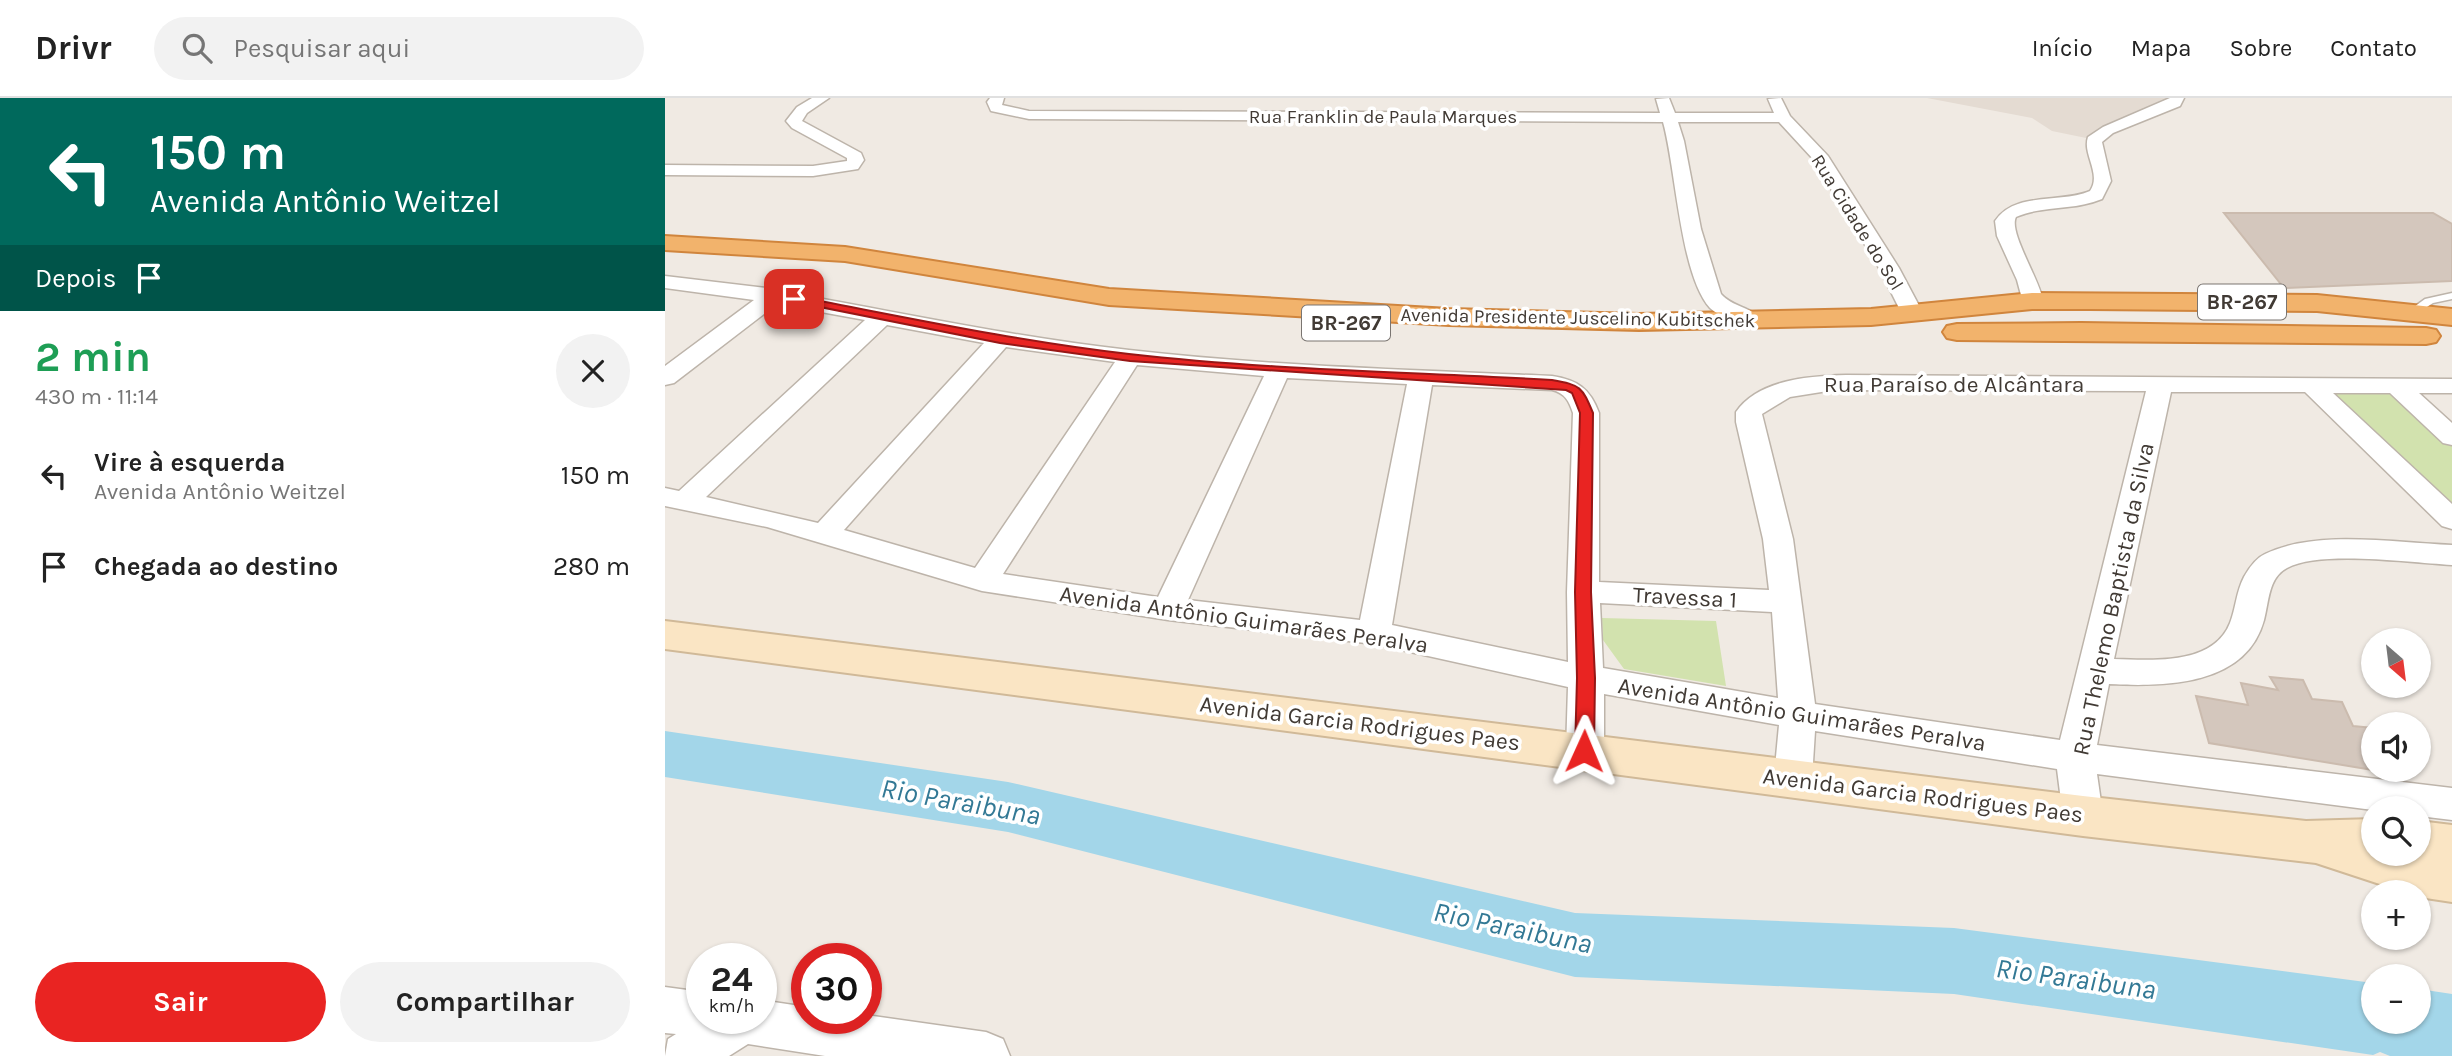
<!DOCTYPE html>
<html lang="pt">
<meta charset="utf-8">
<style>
:root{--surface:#fff;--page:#f2f2f2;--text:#222;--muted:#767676;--line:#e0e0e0;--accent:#e92422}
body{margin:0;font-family:Karla,sans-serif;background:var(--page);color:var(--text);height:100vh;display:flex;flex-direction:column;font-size:26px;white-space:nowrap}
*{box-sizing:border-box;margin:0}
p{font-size:23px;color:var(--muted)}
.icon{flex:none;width:38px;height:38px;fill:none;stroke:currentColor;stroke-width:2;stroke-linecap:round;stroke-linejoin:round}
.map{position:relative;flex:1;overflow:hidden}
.sheet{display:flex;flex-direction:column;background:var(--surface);width:665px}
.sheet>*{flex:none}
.hud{background:#00695c;color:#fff;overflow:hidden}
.needle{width:46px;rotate:152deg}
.buttons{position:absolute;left:1696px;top:530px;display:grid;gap:14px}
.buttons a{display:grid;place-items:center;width:70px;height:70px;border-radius:50%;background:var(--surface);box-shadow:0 2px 5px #0004;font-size:35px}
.speed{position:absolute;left:21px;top:845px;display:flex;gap:14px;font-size:35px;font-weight:700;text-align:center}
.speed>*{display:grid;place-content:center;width:91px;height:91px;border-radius:50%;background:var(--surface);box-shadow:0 2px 5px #0004;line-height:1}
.speed small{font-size:18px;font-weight:400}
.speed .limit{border:10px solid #d22;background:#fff;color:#111}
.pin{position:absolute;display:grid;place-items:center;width:60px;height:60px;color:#fff;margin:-30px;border-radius:14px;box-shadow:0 4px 10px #0006}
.me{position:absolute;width:77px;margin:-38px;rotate:1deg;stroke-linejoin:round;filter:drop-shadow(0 0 5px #0008)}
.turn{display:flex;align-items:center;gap:24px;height:147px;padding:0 35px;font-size:32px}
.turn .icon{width:91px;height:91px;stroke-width:2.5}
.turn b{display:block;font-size:49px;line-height:60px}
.then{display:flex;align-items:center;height:66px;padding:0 35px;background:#0003;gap:14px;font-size:26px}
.round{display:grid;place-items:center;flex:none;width:74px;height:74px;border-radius:37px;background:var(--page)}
.summary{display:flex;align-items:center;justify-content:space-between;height:119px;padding:0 35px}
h1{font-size:42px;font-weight:700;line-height:52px;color:#1e9e55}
.cta{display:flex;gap:14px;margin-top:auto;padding:14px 35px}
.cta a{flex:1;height:80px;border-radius:42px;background:var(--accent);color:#fff;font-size:28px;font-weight:700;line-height:80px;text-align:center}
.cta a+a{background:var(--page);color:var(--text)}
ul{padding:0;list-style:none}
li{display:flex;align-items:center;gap:21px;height:91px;padding:0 35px}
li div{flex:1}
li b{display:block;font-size:26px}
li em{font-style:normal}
header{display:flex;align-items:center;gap:42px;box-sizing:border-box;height:98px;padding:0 35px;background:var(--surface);border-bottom:2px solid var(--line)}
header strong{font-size:33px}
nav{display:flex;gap:38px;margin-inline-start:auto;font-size:24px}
.search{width:490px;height:63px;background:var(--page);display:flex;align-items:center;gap:18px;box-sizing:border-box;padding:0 24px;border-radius:38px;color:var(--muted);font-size:26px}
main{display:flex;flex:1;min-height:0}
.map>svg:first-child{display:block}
</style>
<header>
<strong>Drivr</strong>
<div class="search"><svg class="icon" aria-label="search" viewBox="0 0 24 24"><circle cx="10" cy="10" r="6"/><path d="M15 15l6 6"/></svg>Pesquisar aqui</div>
<nav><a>Início</a><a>Mapa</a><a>Sobre</a><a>Contato</a></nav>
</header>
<main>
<section class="sheet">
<div class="hud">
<div class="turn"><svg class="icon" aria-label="left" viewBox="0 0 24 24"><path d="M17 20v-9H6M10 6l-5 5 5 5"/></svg><div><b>150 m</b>Avenida Antônio Weitzel</div></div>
<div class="then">Depois<svg class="icon" aria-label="arrive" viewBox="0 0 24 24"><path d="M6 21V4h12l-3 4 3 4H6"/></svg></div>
</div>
<div class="summary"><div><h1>2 min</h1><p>430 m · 11:14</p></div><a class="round"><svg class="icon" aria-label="close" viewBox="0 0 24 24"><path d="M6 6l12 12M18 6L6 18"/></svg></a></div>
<ul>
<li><svg class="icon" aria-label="left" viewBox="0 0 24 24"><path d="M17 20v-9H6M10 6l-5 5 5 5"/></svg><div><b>Vire à esquerda</b><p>Avenida Antônio Weitzel</p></div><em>150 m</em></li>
<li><svg class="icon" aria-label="arrive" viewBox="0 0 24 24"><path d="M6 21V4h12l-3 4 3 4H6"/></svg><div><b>Chegada ao destino</b></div><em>280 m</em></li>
</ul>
<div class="cta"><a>Sair</a><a>Compartilhar</a></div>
</section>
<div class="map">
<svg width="1787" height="958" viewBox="0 0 1787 958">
<rect width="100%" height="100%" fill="#f0eae3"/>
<path fill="#e4dbd2" d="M1262,0H1513L1426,41L1387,33L1367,20Z"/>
<path fill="#d2e2ae" d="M1654,287H1727L1787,342V416Z
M937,520L1051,523L1061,588L959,571L938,542Z"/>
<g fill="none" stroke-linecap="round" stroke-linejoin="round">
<path fill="#a3d6e9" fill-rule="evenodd" d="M0,633L343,684L910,815L1289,830L1708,885V924H1754V891L1787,896V958H1725L1715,954L1708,957L1289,896L910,879L343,734L0,679Z"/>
</g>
<path fill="#d4c7bd" stroke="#cbbbae" stroke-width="2" d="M1559,115H1768L1787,126V183L1619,190Z
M1605,579L1638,582L1647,601L1677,604L1688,628L1708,630V672L1544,645L1531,598L1583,607L1576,585L1613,592Z"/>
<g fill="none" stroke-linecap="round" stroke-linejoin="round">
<defs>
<path id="lane" d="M1787,195V201L1768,205L1751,216L1742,214L1760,201Z"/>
<path id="street" d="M147,0H164L142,15L137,23L196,55L199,62L193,71L148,78L0,77V67L148,68L182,63V60L127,30L121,23L132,9Z
M325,0H339L337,7L364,13L995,15L991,1L1004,0L1010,15H1109L1103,1L1116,0L1125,18L1163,58L1234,170L1259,217L1256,222H1240L1214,170L1148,61L1114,24H1013L1019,43L1036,131L1056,196C1067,209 1087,209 1097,222L1094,227C1084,229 1078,227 1068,222C1061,219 1051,216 1045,210C1015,177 1011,70 998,24L364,21L326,13L322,4Z
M1505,0H1519L1515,8L1448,35L1437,44L1446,83L1437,101C1409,113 1378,107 1351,119C1343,134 1375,182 1378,203L1375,208H1359L1352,182L1332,138L1330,123C1350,93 1394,106 1425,93C1437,76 1417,56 1423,39L1438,29Z
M0,178L110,191L119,194C234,214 347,239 464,252C605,268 746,272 887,278C912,282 925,290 934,315V484L1104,492L1098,441L1071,324V314C1094,281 1145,278 1181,277L1787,281V295H1754L1787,325V347L1778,345L1725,295H1668L1787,406V431L1777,428L1640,294H1506L1449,561C1486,562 1548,568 1565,525C1571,510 1571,494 1579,479C1584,470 1591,460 1600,456C1651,431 1732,445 1787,447V467C1747,465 1655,452 1622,470C1603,480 1604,504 1599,522C1581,588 1500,589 1444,586L1432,647L1787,690V722L1754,718V710L1708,712L1432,676L1438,718L1432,730L1418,734L1404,730L1398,718L1392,671L1150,633L1147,680L1142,691L1128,695L1114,691L1109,680L1114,627L939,596V653L933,663L920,668L907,663L901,653L903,589L709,546L503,522L317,493L102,429L0,408V390L14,393L200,222L112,206L9,285L0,287V268L89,202L0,190ZM222,227L319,245L153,425L41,399ZM341,249L450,264L310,470L179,432ZM472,267L599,278L493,499L338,476ZM622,280L742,286L695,522L523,502ZM767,287L887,292C900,295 904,303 908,315L902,494L903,564L727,527ZM1169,292L1481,293L1395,642L1150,606L1128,441L1097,316L1125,299ZM935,505L1107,514L1113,600L938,570Z
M0,889L37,894V920H96V902L142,909V920H201V917L321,934L338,941L345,958H160L83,946L64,958H0L3,941L11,936L0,935Z"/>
<path id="secondary" d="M0,523L1418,698L1641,723L1708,721V756H1754V723L1787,727V804L1754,799V794H1739L1651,765L1418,738L0,551Z"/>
<path id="highway" d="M0,138L180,149L444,191L784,211L974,216L1206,211L1367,195L1652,197L1787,211V227L1652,213L1425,211H1367L1206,227L974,232L784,227L444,207L180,163L0,152Z
M1416,225L1761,230L1771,232L1775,238L1771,244L1761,246L1292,242L1282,240L1278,234L1282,228L1292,226Z"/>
</defs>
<use href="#lane" stroke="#bdb4aa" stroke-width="3"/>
<use href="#street" stroke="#bdb4aa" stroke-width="3"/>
<use href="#secondary" stroke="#d0b998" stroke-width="4"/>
<use href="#highway" stroke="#d0853d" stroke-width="4"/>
<use href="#lane" fill="#fff" fill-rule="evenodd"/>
<use href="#street" fill="#fff" fill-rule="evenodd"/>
<use href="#secondary" fill="#fae5c4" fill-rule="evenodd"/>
<use href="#highway" fill="#f2b36c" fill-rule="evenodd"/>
</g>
<path fill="#e92422" stroke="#971716" stroke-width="2" d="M129,198C240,219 351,243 464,256C604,272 747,274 887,282C916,287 917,289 928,315L926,494L930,580L929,653L926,658L919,660L913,658L910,653L912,580L910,494L915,315L907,295L901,292L465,263L335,245L125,203L124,201Z"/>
<g text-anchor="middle" stroke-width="7" stroke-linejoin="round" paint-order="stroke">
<g font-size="19" fill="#413a34" stroke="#fff">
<text x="718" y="25">Rua Franklin de Paula Marques</text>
<text transform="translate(1193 124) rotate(58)" y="7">Rua Cidade do Sol</text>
<text transform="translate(913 219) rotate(1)" y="7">Avenida Presidente Juscelino Kubitschek</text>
</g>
<g fill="#fff" stroke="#7a7571" stroke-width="2">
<rect x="1533" y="186.5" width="88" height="35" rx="5"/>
<rect x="637" y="207.5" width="88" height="35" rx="5"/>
</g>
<g font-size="21" font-weight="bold" fill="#413a34">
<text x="1577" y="211">BR-267</text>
<text x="681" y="232">BR-267</text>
</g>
<g font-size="23" fill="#413a34" stroke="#fff">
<text x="1289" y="294">Rua Paraíso de Alcântara</text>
<text transform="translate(1020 499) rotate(3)" y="8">Travessa 1</text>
<text transform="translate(1448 501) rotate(-78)" y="8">Rua Thelemo Baptista da Silva</text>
<text transform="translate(579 521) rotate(8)" y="8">Avenida Antônio Guimarães Peralva</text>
<text transform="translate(1137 616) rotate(9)" y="8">Avenida Antônio Guimarães Peralva</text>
<text transform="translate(695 625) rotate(7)" y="8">Avenida Garcia Rodrigues Paes</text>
<text transform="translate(1258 697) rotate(7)" y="8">Avenida Garcia Rodrigues Paes</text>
</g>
<g font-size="28" font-style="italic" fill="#337995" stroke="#fff">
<text transform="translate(296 703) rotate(10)" y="10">Rio Paraibuna</text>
<text transform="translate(848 829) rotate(12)" y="10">Rio Paraibuna</text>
<text transform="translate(1411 880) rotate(8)" y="10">Rio Paraibuna</text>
</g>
</g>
</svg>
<div class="buttons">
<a><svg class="needle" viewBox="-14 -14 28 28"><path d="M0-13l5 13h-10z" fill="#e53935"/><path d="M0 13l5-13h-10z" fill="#767676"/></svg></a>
<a><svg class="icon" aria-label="sound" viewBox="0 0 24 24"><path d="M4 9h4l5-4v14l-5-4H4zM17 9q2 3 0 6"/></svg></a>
<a><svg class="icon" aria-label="search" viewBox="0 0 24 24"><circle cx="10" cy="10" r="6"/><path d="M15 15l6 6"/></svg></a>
<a>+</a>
<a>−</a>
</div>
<div class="speed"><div>24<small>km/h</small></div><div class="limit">30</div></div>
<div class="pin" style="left:129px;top:201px;background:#d93025"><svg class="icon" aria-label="arrive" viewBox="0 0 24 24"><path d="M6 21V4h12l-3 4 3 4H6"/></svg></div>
<svg class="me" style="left:919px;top:653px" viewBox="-20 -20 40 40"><path d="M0-17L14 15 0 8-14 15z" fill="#e92422" stroke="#fff" stroke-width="4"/></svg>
</div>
</main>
